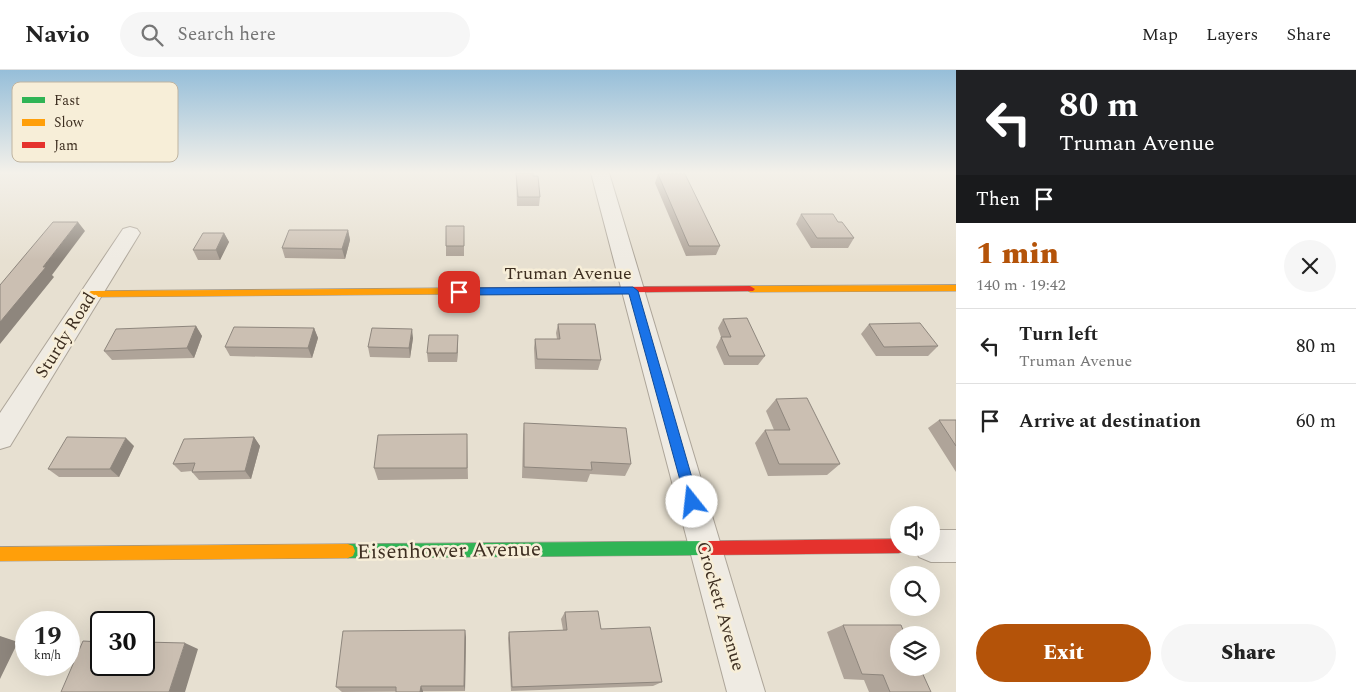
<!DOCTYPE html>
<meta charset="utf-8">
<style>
:root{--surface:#fff;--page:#f6f6f6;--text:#222;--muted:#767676;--line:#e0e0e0;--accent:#b45309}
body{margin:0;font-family:Spectral,serif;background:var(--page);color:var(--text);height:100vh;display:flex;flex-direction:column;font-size:19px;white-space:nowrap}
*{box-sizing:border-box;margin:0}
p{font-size:16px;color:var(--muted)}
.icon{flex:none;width:28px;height:28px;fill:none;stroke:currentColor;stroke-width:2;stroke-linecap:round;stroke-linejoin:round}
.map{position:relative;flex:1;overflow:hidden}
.details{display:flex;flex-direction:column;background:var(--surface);width:400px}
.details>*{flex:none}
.top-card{background:#202124;color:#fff;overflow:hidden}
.tools{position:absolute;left:890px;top:436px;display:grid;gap:10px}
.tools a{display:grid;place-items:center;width:50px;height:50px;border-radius:50%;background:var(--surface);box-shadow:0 5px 20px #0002;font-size:25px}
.speed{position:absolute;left:15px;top:541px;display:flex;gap:10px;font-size:25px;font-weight:700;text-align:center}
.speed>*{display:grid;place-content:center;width:65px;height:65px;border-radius:50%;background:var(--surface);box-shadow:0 5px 20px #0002;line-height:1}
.speed small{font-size:12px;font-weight:400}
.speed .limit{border:2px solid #111;border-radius:8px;background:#fff;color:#111}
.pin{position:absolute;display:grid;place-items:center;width:42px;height:42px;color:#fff;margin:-21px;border-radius:10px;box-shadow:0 2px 8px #0006}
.me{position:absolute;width:55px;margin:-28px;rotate:344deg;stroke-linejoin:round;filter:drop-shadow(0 0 4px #0008)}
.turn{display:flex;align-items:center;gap:18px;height:105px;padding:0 20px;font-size:22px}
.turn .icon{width:65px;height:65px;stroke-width:2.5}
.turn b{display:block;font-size:35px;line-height:42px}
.then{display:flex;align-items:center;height:48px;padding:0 20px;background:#0003;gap:10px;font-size:19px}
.round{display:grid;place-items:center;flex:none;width:52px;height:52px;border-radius:26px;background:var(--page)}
.summary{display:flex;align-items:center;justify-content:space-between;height:85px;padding:0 20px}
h1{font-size:30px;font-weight:800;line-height:38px;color:var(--accent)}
.cta{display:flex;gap:10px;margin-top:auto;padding:10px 20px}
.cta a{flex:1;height:58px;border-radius:30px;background:var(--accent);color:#fff;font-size:20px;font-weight:800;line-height:58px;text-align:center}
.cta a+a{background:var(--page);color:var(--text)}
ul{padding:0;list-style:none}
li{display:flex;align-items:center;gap:15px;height:75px;padding:0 20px;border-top:1px solid var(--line)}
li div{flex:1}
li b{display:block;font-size:19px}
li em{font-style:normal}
header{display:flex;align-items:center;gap:30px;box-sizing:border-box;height:70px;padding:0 25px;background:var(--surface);border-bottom:1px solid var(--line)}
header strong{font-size:24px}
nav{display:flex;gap:28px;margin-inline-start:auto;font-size:18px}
.search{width:350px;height:45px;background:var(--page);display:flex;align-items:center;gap:12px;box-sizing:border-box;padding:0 18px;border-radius:28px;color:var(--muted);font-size:19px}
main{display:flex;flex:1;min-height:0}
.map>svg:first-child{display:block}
</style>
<header>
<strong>Navio</strong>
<div class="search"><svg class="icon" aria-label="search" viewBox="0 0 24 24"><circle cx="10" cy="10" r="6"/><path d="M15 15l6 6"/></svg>Search here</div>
<nav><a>Map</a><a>Layers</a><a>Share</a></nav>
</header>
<main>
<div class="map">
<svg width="956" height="622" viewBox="0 0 956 622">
<rect width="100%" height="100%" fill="#e7e0d1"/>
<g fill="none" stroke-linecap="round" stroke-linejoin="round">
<defs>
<path id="street" d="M591,103H609L765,622H727Z
M130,157L137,159L140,163L10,376L0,379V343L123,159Z
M931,460H956V492H931L919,487L915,478H931Z"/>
<path id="fast" d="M708,471L713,473L715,478L713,483L708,485L348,488L343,486L341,481L343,476L348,474Z"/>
<path id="slow" d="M956,215V221L750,222L745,219L750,216Z
M464,218L469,221L464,224L91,227L86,224L91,221Z
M348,474L353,476L355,481L353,486L348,488L0,491V477Z"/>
<path id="jam" d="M750,216L755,219L753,221L464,224L459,221L464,218Z
M899,469V478H905L904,481L899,483L708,485L703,483L701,478L703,473L708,471Z"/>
</defs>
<use href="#street" stroke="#ada599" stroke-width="2"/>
<use href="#fast" stroke="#9c958a" stroke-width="1"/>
<use href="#slow" stroke="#9c958a" stroke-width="1"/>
<use href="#jam" stroke="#9c958a" stroke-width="1"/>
<use href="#street" fill="#efebe3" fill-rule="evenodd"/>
<use href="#fast" fill="#30b455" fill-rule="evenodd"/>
<use href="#slow" fill="#ff9f0a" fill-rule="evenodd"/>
<use href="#jam" fill="#e5322d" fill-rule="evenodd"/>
</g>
<path fill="#afa499" d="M516,103H533V106L540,127L539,136H517Z
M658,104L720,176L716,185L686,186L655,113Z
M801,144L838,152L854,168L848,178H811L796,154Z
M464,156V186H446V176Z
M348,160L350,170L345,189L285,188L282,178Z
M224,163L229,172L220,190H198L193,180Z
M723,249L765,286L758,295H724L716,277L721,267L718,258Z
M558,254L601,290L598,300L535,299L534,278L535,269H557L556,263Z
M869,254L938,276L928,286H876L861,264Z
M196,256L202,266L194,288L112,290L104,281Z
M314,258L318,268L312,288L230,286L225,277Z
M413,268L410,288L370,287L368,277Z
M458,275L457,292H428L427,283Z
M776,329L840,394L827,405L768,406L755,373L765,360H774L766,341Z
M939,350H956V402L928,358Z
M524,353L631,394L625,406L590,404L587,412L522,408L523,365Z
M467,364L468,409L378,410L374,398Z
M254,367L260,376L251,409L199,410L192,402V401L181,402L173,394Z
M134,376L119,407H59L48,399Z
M565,542L601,559L662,612L653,616L511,621L508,568L509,562L563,560L561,549Z
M843,555L931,622H869L864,610L844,609L827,562Z
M466,567L465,621L342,622L336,617Z"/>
<path fill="#8e867d" d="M78,152L85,161L52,205L54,207L0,274V252Z
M348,160L350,170L345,189L342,179Z
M224,163L229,172L220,190L216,180Z
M196,256L202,266L194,288L187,278Z
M314,258L318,268L312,288L308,278Z
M412,259L413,268L410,288L409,278Z
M458,265V275L457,292V283Z
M254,367L260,376L251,409L245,401Z
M126,368L134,376L119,407L110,399Z
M465,560L466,567L465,621L464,616Z
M0,566L18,572L0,609Z
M185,573L198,579L185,622H169Z
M421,616L423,621V622H420Z"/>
<path fill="#cbbfb2" stroke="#8e867d" d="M516,103H533V106H538L540,127H518Z
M658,104H685L720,176H689Z
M801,144H833L838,152H842L854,168H817Z
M53,152H78L43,197H46L0,252V215Z
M446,156H464V176H446Z
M289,160H348L342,179L282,178Z
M203,163H224L216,180H193Z
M747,248L765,286H729L721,267H731L723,249Z
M920,253L938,276L884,277L869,254Z
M558,254H595L601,290L537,289L535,269H560Z
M196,256L187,278L104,281L116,259Z
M234,257L314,258L308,278L225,277Z
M372,258L412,259L409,278L368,277Z
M429,265H458L457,283H427Z
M807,328L840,394H779L765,360H790L776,329Z
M939,350H956V376Z
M524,353L626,358L631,394L591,392L592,400L524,397Z
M467,364V398H374L378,365Z
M67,367L126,368L110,399H48Z
M254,367L245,401L192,402L195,393L173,394L184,369Z
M598,541L601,559L650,557L662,612L512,617L509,562L567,560L565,542Z
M843,555H901L905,565H899V598H920L931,622H890L883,605L862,604Z
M465,560L464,616H421L420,622H396V617H336L343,561Z
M83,571L101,572V595H144V572L185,573L169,622H61Z"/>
<linearGradient id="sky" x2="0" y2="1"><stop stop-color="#96bed9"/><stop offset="0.54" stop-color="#f4f1ea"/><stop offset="1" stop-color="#f4f1ea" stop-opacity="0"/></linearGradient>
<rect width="956" height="190" fill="url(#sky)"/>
<path fill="#1a73e8" stroke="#114b97" d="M633,217L638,221L699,432L697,436L692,438L687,436L686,432L629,224L459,225L454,222L459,218Z"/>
<g text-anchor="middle" stroke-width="5" stroke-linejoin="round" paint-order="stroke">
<g font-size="18" fill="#3d2e20" stroke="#f7eed8">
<text x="568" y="209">Truman Avenue</text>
<text transform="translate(65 265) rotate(-58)" y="6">Sturdy Road</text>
<text transform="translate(721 536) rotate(74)" y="6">Crockett Avenue</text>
</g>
<g font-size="21" fill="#3d2e20" stroke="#f7eed8">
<text transform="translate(449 480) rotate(-1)" y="7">Eisenhower Avenue</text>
</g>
</g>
<rect x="12" y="12" width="166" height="80" rx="8" fill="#f7eed8" stroke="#bfb4a1" stroke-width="1"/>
<rect x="22" y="27" width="23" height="6" fill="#30b455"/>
<rect x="22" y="49" width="23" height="7" fill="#ff9f0a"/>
<rect x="22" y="72" width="23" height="6" fill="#e5322d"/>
<g font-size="14" fill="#3d2e20">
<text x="54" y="35">Fast</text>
<text x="54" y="57">Slow</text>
<text x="54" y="80">Jam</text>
</g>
</svg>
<div class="tools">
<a><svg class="icon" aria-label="sound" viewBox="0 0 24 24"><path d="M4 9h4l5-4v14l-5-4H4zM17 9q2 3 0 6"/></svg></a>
<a><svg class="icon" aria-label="search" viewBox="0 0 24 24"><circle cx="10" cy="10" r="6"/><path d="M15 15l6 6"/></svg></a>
<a><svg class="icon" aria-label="layers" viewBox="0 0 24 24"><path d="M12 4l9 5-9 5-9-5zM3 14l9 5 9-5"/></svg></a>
</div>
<div class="speed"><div>19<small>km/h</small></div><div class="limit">30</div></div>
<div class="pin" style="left:459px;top:222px;background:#d93025"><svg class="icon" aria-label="arrive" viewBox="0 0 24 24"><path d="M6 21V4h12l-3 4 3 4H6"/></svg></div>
<svg class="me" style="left:692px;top:432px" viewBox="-20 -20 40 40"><circle r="19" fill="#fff"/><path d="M0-13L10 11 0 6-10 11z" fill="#1a73e8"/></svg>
</div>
<section class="details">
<div class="top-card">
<div class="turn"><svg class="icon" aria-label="left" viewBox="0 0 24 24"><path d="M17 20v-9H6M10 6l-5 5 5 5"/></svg><div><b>80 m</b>Truman Avenue</div></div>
<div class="then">Then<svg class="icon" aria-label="arrive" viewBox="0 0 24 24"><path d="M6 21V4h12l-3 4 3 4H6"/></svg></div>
</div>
<div class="summary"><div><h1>1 min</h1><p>140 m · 19:42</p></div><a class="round"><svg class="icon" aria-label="close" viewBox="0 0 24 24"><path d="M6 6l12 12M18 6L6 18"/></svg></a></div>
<ul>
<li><svg class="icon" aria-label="left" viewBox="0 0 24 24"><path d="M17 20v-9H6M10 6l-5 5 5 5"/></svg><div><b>Turn left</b><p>Truman Avenue</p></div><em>80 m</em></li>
<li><svg class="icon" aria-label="arrive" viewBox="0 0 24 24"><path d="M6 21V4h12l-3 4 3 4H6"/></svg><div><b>Arrive at destination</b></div><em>60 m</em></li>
</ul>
<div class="cta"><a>Exit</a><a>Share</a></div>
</section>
</main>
